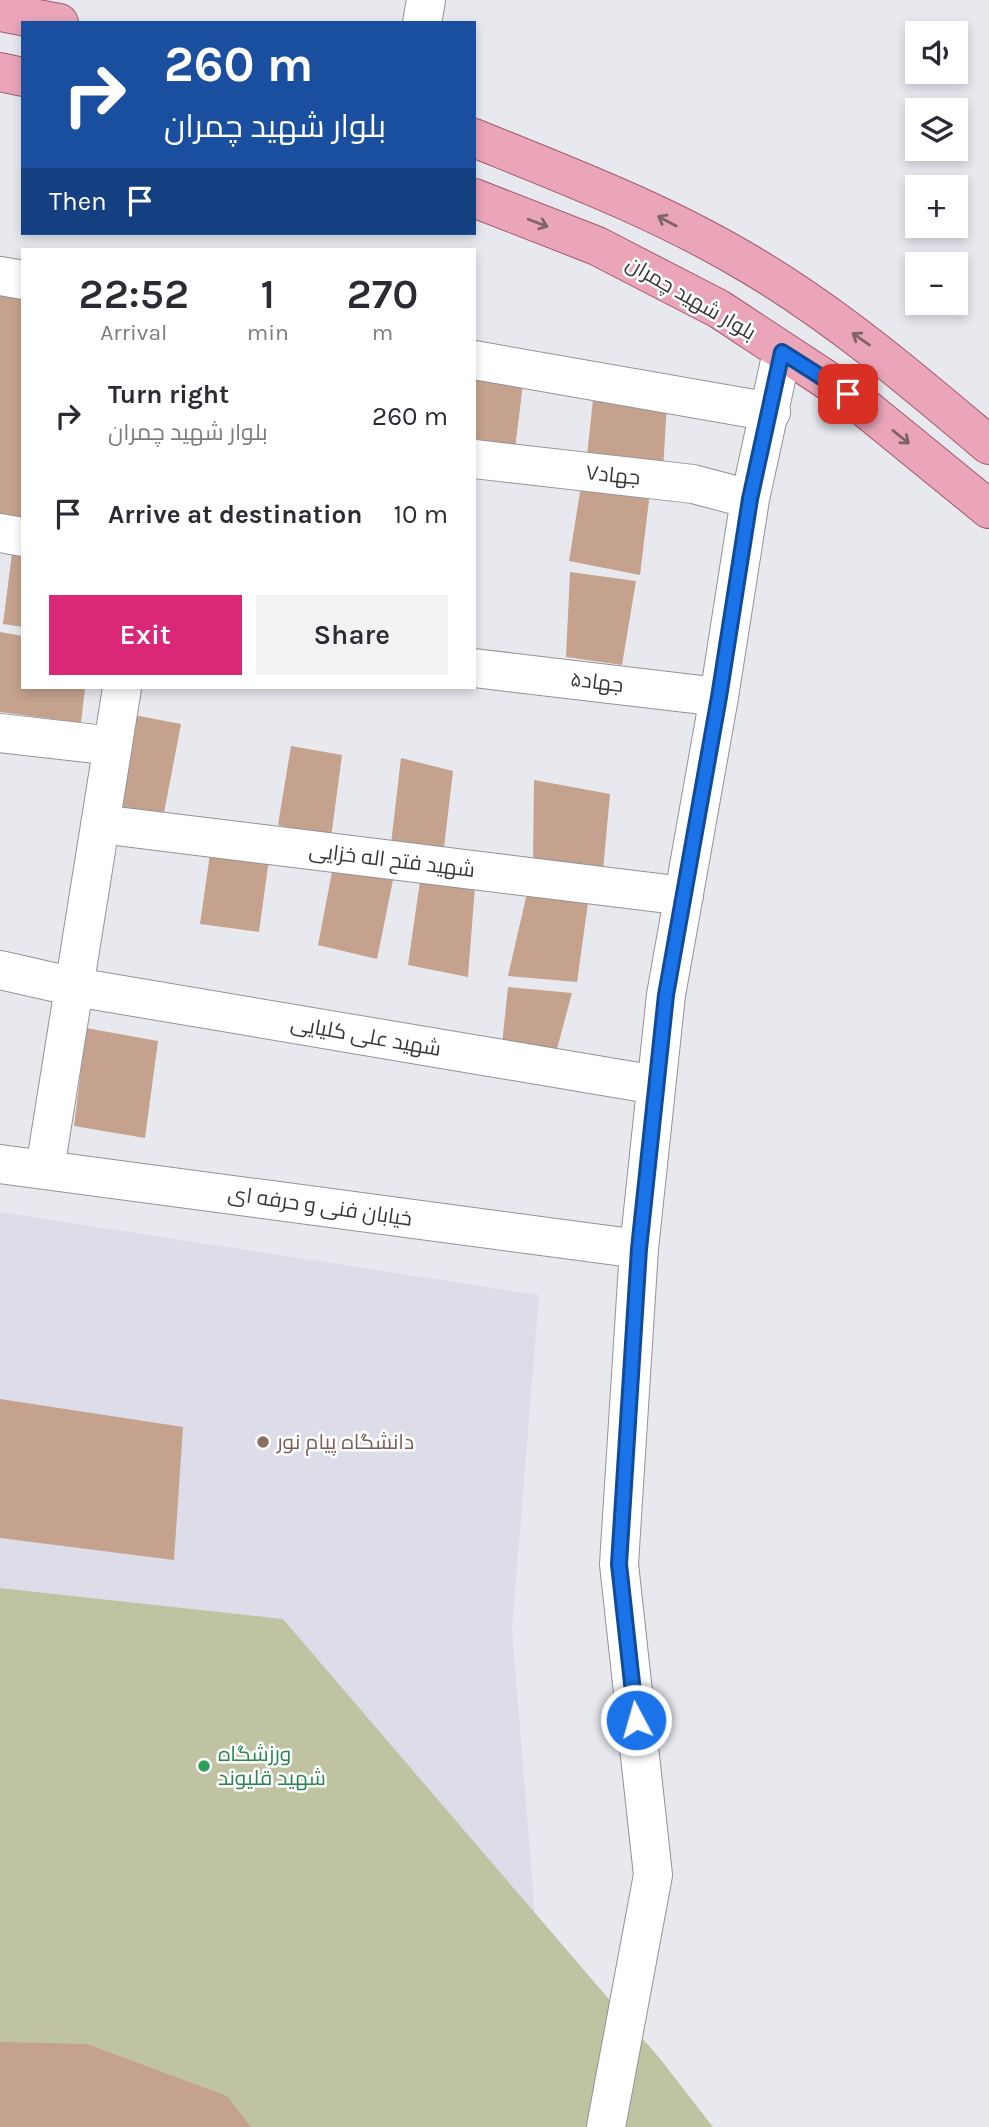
<!DOCTYPE html>
<meta charset="utf-8">
<style>
:root{--surface:#fff;--page:#f2f2f3;--text:#2b2b33;--muted:#7c7c81;--accent:#db2777}
body{margin:0;font-family:Karla,Cairo,sans-serif;background:var(--page);color:var(--text);height:100vh;display:flex;flex-direction:column;font-size:26px;white-space:nowrap}
*{box-sizing:border-box;margin:0}
p{font-size:23px;color:var(--muted)}
.icon{flex:none;width:38px;height:38px;fill:none;stroke:currentColor;stroke-width:2;stroke-linecap:round;stroke-linejoin:round}
.map{position:relative;flex:1;overflow:hidden}
.sheet{position:absolute;left:21px;top:248px;width:455px;height:441px;display:flex;flex-direction:column;background:var(--surface);border-radius:0px;box-shadow:0 4px 10px #0003}
.sheet>*{flex:none}
.guide{position:absolute;left:21px;top:21px;width:455px;height:214px;border-radius:0px;box-shadow:0 4px 10px #0003;background:#1a4fa0;color:#fff;overflow:hidden}
.fabs{position:absolute;left:905px;top:21px;display:grid;gap:14px}
.fabs a{display:grid;place-items:center;width:63px;height:63px;border-radius:0px;background:var(--surface);box-shadow:0 4px 10px #0003;font-size:35px}
.pin{position:absolute;display:grid;place-items:center;width:60px;height:60px;color:#fff;margin:-30px;border-radius:14px;box-shadow:0 4px 10px #0006}
.me{position:absolute;width:77px;margin:-38px;rotate:354deg;stroke-linejoin:round;filter:drop-shadow(0 0 5px #0008)}
.turn{display:flex;align-items:center;gap:24px;height:147px;padding:0 28px;font-size:32px}
.turn .icon{width:91px;height:91px;stroke-width:2.5}
.turn b{display:block;font-size:49px;line-height:60px}
.then{display:flex;align-items:center;height:66px;padding:0 28px;background:#0003;gap:14px;font-size:26px}
.eta{display:flex;justify-content:space-evenly;align-items:center;height:119px;text-align:center}
.eta b{font-size:42px;font-weight:600;line-height:49px}
.action{display:flex;gap:14px;margin-top:auto;padding:14px 28px}
.action a{flex:1;height:80px;border-radius:0px;background:var(--accent);color:#fff;font-size:28px;font-weight:600;line-height:80px;text-align:center}
.action a+a{background:var(--page);color:var(--text)}
ul{padding:0;list-style:none}
li{display:flex;align-items:center;gap:21px;height:98px;padding:0 28px}
li div{flex:1}
li b{display:block;font-size:26px}
li em{font-style:normal}
.map>svg:first-child{display:block}
</style>
<div class="map">
<svg width="989" height="2127" viewBox="0 0 989 2127">
<rect width="100%" height="100%" fill="#e8e9ef"/>
<path fill="#dddde9" d="M0,1212L539,1295L512,1630L535,1913L283,1619L0,1588Z"/>
<path fill="#bfc3a2" d="M0,1588L283,1619L661,2060L713,2127H0Z"/>
<path fill="#c5a28e" d="M0,295L23,299V518L0,514Z
M474,372L523,384L515,449L474,439Z
M594,390L667,403L663,470L587,456Z
M581,486L650,492L640,575L569,561Z
M13,545L23,547V627L3,624Z
M570,572L636,581L622,665L566,657Z
M0,632L23,636V688H85L81,723L0,712Z
M124,713L181,724L164,813L111,809Z
M291,746L342,755L331,838L278,825Z
M401,758L453,771L443,856L391,844Z
M534,780L610,794L603,871L533,860Z
M211,847L269,859L259,932L200,924Z
M332,872L393,880L377,959L318,945Z
M420,881L475,886L468,977L408,965Z
M527,893L588,903L577,982L508,976Z
M508,987L572,993L550,1075L500,1063Z
M86,1028L158,1041L145,1138L74,1126Z
M0,1399L183,1427L174,1560L0,1538Z
M0,2042L87,2044L227,2096L251,2127H0Z"/>
<g fill="none" stroke-linecap="round" stroke-linejoin="round">
<defs>
<path id="minor" d="M422,23L426,0
M0,276L23,280
M474,360L771,412
M474,459L693,484L750,499
M0,533L23,537
M474,668L719,697
M0,733L113,746
M100,824L684,896
M0,970L75,987L656,1085
M0,1164L639,1249
M45,1169L122,688
M606,2127L653,1875L619,1564L639,1249L666,995L719,697L750,499L782,352"/>
<path id="major" d="M0,12L59,23
M0,72L23,77
M474,138C568,176 663,212 751,265C837,316 912,380 989,445
M474,198L597,246L719,309L848,394L989,509"/>
</defs>
<use href="#minor" stroke="#929298" stroke-width="40"/>
<use href="#major" stroke="#a2586d" stroke-width="40"/>
<use href="#minor" stroke="#fff" stroke-width="38"/>
<use href="#major" stroke="#eaa5b8" stroke-width="38"/>
</g>
<defs><path id="oneway-shaft" d="M-6 0H5M1.5-3L5.5 0L1.5 3" fill="none" stroke-width="1.6" stroke-linecap="round" stroke-linejoin="round" transform="scale(1.75)"/></defs>
<g stroke="#7f636c">
<use href="#oneway-shaft" transform="translate(667 221) rotate(-152)"/>
<use href="#oneway-shaft" transform="translate(538 223) rotate(21)"/>
<use href="#oneway-shaft" transform="translate(861 339) rotate(-145)"/>
<use href="#oneway-shaft" transform="translate(901 437) rotate(39)"/>
</g>
<g fill="none" stroke-linecap="round" stroke-linejoin="round">
<defs>
<path id="route" d="M636,1720L619,1564L639,1249L666,995L719,697L750,499L782,352L848,394"/>
</defs>
<use href="#route" stroke="#114b97" stroke-width="18"/>
<use href="#route" stroke="#1a73e8" stroke-width="12"/>
</g>
<circle fill="#8d6e63" stroke="#fff" stroke-width="2.5" cx="263" cy="1442" r="7"/>
<circle fill="#2e9e5b" stroke="#fff" stroke-width="2.5" cx="204" cy="1766" r="7"/>
<g text-anchor="middle" stroke-width="5" stroke-linejoin="round" paint-order="stroke">
<g font-size="21" fill="#37373a" stroke="#fff">
<text transform="translate(691 298) rotate(30)" y="7">بلوار شهید چمران</text>
<text transform="translate(613 475) rotate(6)" y="7">جهاد۷</text>
<text transform="translate(597 682) rotate(7)" y="7">جهاد۵</text>
<text transform="translate(392 860) rotate(7)" y="7">شهید فتح اله خزایی</text>
<text transform="translate(366 1036) rotate(10)" y="7">شهید علی کلیایی</text>
<text transform="translate(320 1206) rotate(8)" y="7">خیابان فنی و حرفه ای</text>
</g>
<g font-size="21" fill="#785e54" stroke="#fff" text-anchor="start">
<text x="277" y="1449">دانشگاه پیام نور</text>
</g>
<g font-size="21" fill="#27864d" stroke="#fff" text-anchor="start">
<text x="218" y="1761">ورزشگاه<tspan x="218" dy="24">شهید قلیوند</tspan></text>
</g>
</g>
</svg>
<div class="fabs">
<a><svg class="icon" aria-label="sound" viewBox="0 0 24 24"><path d="M4 9h4l5-4v14l-5-4H4zM17 9q2 3 0 6"/></svg></a>
<a><svg class="icon" aria-label="layers" viewBox="0 0 24 24"><path d="M12 4l9 5-9 5-9-5zM3 14l9 5 9-5"/></svg></a>
<a>+</a>
<a>−</a>
</div>
<div class="pin" style="left:848px;top:394px;background:#d93025"><svg class="icon" aria-label="arrive" viewBox="0 0 24 24"><path d="M6 21V4h12l-3 4 3 4H6"/></svg></div>
<svg class="me" style="left:636px;top:1720px" viewBox="-20 -20 40 40"><circle r="17" fill="#1a73e8" stroke="#fff" stroke-width="3"/><path d="M0-11L8 9 0 5-8 9z" fill="#fff"/></svg>
<div class="guide">
<div class="turn"><svg class="icon" aria-label="right" viewBox="0 0 24 24"><path d="M7 20v-9h11M14 6l5 5-5 5"/></svg><div><b>260 m</b>بلوار شهید چمران</div></div>
<div class="then">Then<svg class="icon" aria-label="arrive" viewBox="0 0 24 24"><path d="M6 21V4h12l-3 4 3 4H6"/></svg></div>
</div>
<section class="sheet">
<div class="eta">
<div><b>22:52</b><p>Arrival</p></div>
<div><b>1</b><p>min</p></div>
<div><b>270</b><p>m</p></div>
</div>
<ul>
<li><svg class="icon" aria-label="right" viewBox="0 0 24 24"><path d="M7 20v-9h11M14 6l5 5-5 5"/></svg><div><b>Turn right</b><p>بلوار شهید چمران</p></div><em>260 m</em></li>
<li><svg class="icon" aria-label="arrive" viewBox="0 0 24 24"><path d="M6 21V4h12l-3 4 3 4H6"/></svg><div><b>Arrive at destination</b></div><em>10 m</em></li>
</ul>
<div class="action"><a>Exit</a><a>Share</a></div>
</section>
</div>
